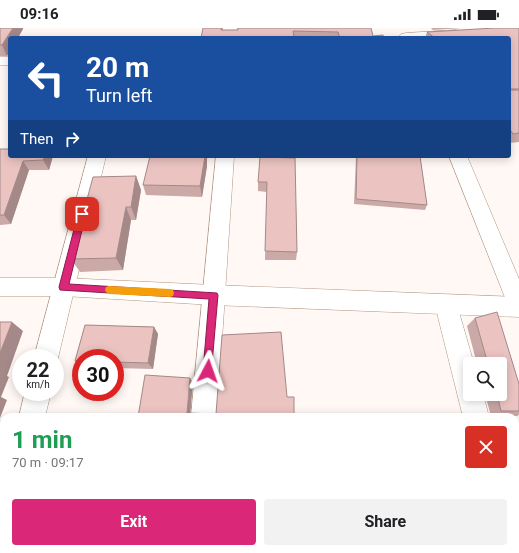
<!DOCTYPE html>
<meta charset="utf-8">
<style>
:root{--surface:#fff;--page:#f2f2f2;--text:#202124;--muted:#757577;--accent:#db2777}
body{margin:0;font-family:Roboto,sans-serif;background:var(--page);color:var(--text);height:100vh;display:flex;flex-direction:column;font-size:15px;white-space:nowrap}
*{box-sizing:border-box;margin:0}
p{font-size:13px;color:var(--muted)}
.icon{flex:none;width:22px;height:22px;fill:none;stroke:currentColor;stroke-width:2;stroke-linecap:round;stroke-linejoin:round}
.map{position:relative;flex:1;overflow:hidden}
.side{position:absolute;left:0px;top:385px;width:519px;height:140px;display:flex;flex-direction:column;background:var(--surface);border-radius:12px 12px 0 0;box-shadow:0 2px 10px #0003}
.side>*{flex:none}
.guide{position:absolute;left:8px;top:8px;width:503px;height:122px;border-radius:4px;box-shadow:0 2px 10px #0003;background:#1a4fa0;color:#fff;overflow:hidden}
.controls{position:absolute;left:463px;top:329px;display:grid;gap:8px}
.controls a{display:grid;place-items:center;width:44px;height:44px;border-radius:4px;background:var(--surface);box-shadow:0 2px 10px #0003;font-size:20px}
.speed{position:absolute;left:12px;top:321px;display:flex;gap:8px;font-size:20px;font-weight:700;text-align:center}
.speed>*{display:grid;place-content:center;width:52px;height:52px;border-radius:50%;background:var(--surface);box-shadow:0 2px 10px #0003;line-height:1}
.speed small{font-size:10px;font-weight:400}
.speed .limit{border:6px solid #d22;background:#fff;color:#111}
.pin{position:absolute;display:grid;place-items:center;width:34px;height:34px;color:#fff;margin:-17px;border-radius:8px;box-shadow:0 2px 6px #0006}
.me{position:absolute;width:44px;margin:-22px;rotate:4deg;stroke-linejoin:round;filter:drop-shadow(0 0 3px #0008)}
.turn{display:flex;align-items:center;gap:14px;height:84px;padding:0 12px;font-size:18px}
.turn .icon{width:52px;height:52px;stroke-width:2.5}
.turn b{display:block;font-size:28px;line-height:34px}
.then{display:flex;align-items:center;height:38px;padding:0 12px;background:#0003;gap:8px;font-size:15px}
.round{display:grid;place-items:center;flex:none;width:42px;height:42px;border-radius:4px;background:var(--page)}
.head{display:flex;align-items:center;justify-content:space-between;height:68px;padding:0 12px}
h1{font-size:24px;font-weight:700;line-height:30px;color:#1e9e55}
.button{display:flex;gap:8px;margin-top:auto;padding:8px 12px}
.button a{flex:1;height:46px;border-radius:4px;background:var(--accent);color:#fff;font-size:16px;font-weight:700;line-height:46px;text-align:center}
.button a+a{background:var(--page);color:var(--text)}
.status{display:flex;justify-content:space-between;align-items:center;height:28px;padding:0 20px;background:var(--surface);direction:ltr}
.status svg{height:11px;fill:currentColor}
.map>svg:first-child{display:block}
</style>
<div class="status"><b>09:16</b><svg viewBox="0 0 49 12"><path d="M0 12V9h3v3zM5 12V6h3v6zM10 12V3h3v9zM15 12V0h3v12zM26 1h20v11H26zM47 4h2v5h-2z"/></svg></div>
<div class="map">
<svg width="519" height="525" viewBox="0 0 519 525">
<rect width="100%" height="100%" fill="#fff8f4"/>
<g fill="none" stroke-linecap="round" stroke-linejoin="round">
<defs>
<path id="street" d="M223,0H237V10H223Z
M456,2L461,3L463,6L461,9H399L401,6L406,5Z
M0,29H10V37H0Z
M88,128H106L58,330L55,337V330H34Z
M216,128H234L217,389H191Z
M449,128H467L519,251V287L511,284L508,277Z
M446,267L454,270L457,277L474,336H470V366H483L489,389H463L435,277L438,270Z
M25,364H51L45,389H19Z
M4,489V521H15L13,525H0V491Z
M515,508L519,509V525H496L495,521H515Z
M179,521H209V525H179Z"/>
<path id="secondary" d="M0,250H64L213,257L519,269V289L213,277L64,268H0Z"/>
</defs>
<use href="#street" stroke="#b19480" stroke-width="1"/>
<use href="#secondary" stroke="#b19480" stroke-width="1"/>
<use href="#street" fill="#fff" fill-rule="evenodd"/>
<use href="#secondary" fill="#fff" fill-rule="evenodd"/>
</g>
<path fill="#caa9a7" d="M0,0L23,1L10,10V23L7,28H0Z
M222,0V2L371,0L373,8L384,10H201Z
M431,0H462L433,2Z
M519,0V114L509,115V10H425L427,4Z
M0,121L53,128L49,142H29L11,196L0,197Z
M356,128H420L427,177L425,182L354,176Z
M295,130L297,224L296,232H265L267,164L258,163V154Z
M207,138L202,169L146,167L143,157Z
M136,148L141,162L136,192H131L123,242L80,244L71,231Z
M475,290L519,356V387L517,388H491L485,366H500V336H477L467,298Z
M85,297L154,299L158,306L153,341L115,340V330H81V339L75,333Z
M345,521H402V525H346Z"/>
<path fill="#a48988" d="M13,0H23V1L18,10H10V23L7,28L2,17Z
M45,128H53L49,142L43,132Z
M205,128H207V138L202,169L200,158Z
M23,133L29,142L11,196L4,187Z
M136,148L141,162L136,192L131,179Z
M126,179L131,192L123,242L116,230Z
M12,294L23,303L7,348L9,349L1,369L7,372L0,390V325Z
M154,299L158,306L153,341L148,335Z
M190,350L193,355L190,389L187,385Z
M102,521H110L109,525H102Z"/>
<path fill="#ebc4c2" stroke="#a48988" d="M0,0H13L2,17H0Z
M203,0H221V2H238V0H371L373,8L383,7L384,10H340L338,4L293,3L294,10H201Z
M495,0H519V61H509V10H435L427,4Z
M509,62H519V105L513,106L509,100Z
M10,120V128H45L43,132L23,133L4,187H0V121H10Z
M150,128H205L200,158L143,157Z
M357,128H420L427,177L356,171Z
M260,129L295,130L297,224L265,223L267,154H258Z
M136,148L131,179H126L116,230L71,231L93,149Z
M497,284L519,356V383H501L497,366H500V336H488L475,290Z
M0,294H12L0,325Z
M85,297L154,299L148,335L115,334V330H81V333H75Z
M281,304L287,369H294V389H138L145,347L190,350L187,385L216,386L222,307Z
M38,521H102V525H37Z
M234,521H266L267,525H234Z
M349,521H402V525H350Z"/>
<path fill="#db2777" stroke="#8e194d" d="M82,183L86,186L69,256L217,265L218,267L211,347L208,348L204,347L203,343L209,271L60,262L59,259L78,186Z"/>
<path fill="#f59e0b" d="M109,258L170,261L173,262L174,265L173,268L170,269L109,266L106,264L105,262L106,259Z"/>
</svg>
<div class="controls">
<a><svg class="icon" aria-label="search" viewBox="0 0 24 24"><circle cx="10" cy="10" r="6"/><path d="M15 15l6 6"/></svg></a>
</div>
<div class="speed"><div>22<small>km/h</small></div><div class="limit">30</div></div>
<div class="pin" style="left:82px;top:186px;background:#d93025"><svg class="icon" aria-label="arrive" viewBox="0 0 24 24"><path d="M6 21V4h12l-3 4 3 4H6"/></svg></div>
<svg class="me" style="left:208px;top:343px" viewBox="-20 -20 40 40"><path d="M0-17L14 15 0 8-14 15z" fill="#db2777" stroke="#fff" stroke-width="4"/></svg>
<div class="guide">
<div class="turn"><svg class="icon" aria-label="left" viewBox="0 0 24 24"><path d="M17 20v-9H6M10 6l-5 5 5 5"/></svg><div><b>20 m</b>Turn left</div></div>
<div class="then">Then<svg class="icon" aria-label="right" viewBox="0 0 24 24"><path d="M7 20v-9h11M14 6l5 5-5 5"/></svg></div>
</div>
<section class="side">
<div class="head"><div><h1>1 min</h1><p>70 m · 09:17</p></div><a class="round" style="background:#d93025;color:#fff"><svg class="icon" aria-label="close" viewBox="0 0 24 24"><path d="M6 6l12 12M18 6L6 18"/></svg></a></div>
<div class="button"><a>Exit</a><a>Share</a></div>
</section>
</div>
